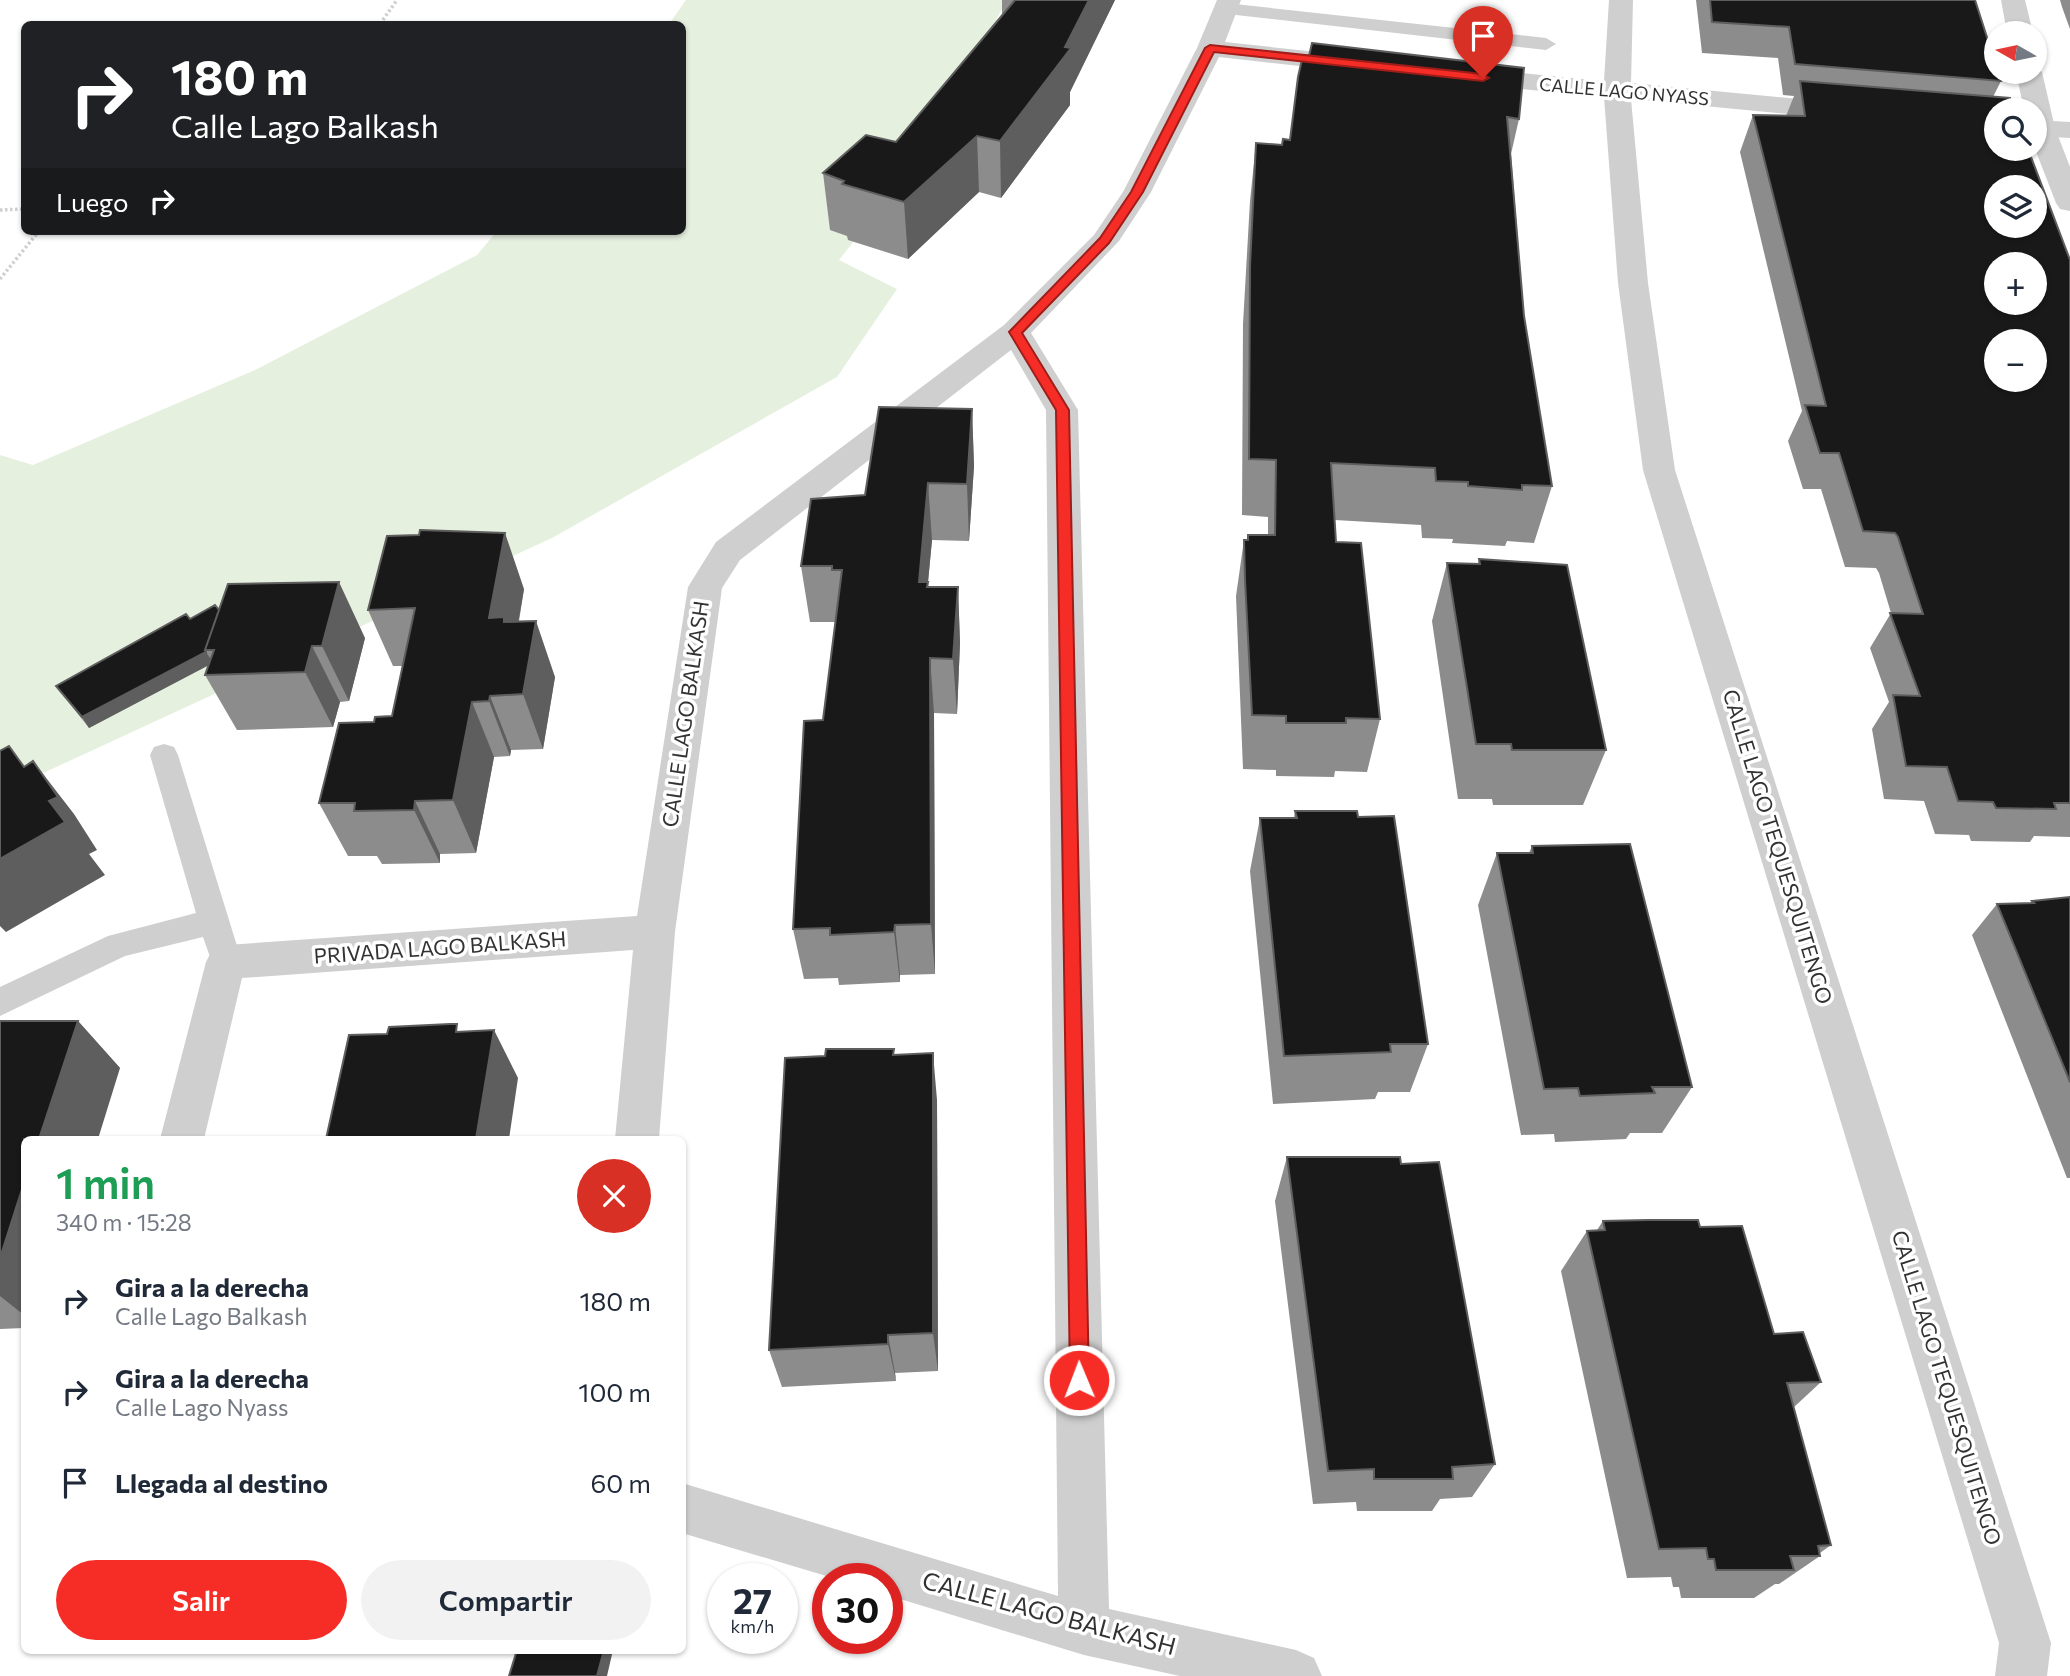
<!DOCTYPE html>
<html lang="es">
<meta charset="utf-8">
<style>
:root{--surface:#fff;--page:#f2f2f3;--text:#1f2937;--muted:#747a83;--accent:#f62d27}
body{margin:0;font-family:Commissioner,sans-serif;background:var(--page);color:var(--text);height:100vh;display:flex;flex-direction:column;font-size:26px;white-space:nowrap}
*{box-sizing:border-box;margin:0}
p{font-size:23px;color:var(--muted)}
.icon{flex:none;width:38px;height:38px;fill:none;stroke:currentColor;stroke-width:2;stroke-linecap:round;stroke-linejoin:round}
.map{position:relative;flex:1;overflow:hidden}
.details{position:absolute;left:21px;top:1136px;width:665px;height:518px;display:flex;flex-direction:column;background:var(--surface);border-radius:10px;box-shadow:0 2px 5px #0004}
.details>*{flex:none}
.guide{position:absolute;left:21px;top:21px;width:665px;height:214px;border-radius:10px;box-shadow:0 2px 5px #0004;background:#202124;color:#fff;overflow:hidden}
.needle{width:46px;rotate:279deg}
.fabs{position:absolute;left:1984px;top:21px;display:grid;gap:14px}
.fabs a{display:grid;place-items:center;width:63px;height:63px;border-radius:50%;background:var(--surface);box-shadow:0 2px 5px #0004;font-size:35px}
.speed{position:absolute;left:707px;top:1563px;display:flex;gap:14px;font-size:35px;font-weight:700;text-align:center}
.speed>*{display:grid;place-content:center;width:91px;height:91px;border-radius:50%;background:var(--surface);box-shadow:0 2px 5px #0004;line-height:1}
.speed small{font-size:18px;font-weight:400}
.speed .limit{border:10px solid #d22;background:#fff;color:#111}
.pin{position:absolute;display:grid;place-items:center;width:60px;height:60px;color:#fff;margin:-72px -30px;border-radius:50% 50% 50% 0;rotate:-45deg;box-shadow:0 0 7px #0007}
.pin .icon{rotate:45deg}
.me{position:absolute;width:77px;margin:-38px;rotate:359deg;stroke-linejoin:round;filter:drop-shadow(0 0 5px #0008)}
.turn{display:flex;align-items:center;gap:24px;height:147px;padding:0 35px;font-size:32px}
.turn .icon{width:91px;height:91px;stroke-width:2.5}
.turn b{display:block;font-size:49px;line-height:60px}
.then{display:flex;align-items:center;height:66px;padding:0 35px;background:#0003;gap:14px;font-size:26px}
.round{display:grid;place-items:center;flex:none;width:74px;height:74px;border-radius:37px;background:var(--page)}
.head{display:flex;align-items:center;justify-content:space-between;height:119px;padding:0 35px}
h1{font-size:42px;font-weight:600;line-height:52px;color:#1e9e55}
.action{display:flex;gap:14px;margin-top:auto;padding:14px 35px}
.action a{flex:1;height:80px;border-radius:42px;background:var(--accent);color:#fff;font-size:28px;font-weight:600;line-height:80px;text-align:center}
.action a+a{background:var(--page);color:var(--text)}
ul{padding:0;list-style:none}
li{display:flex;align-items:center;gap:21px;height:91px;padding:0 35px}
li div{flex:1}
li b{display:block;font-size:26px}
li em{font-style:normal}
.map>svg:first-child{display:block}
</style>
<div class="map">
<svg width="2070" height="1676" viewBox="0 0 2070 1676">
<rect width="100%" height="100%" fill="#fff"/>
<path fill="#e6f0df" d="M686,0H1007L922,156L839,260L897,289L837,377L552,538L0,793V455L33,465L255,370L477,255L497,231H682V24H669Z"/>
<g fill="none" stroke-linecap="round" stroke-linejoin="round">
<path stroke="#cfcfcf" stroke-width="3.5" stroke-dasharray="2.5 2.5" stroke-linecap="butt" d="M380,24L397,0
M0,210L24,209
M0,279L39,231"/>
<path fill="#cfcfcf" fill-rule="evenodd" d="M1225,3L1546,38L1556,44L1546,50L1218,13L1215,9Z
M164,744L174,747L178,755L242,962L237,971L226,975L215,971L203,937L125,956L0,1016V987L108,936L196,913L150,755L154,747Z"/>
<path fill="#cfcfcf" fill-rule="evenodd" d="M1217,0H1241L1225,42L1354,56L1363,58L1367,64L1363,70L1354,72L1219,57L1151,192L1119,241L1031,333L1078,410L1109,1609L1296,1650L1314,1658L1322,1676H1180L1084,1655L887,1595V1578H833L682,1533V1483L1058,1596L1046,410L1011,350L740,560L722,588L675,932L659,1139H615L633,950L242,978L204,1139H160L206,962L212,950L226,945L637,916L688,587L716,542L1004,325L1094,235L1123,192L1197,48Z
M1609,0H1633L1631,83L1841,103L1850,105L1854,111L1850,117L1841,119L1631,99L1648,283L1675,470L2051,1643L2047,1676H1995L1999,1643L1643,470L1618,283L1604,97L1469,84L1460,82L1456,76L1460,70L1469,68L1604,81Z
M2035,120L2070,122V138L2035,136Z"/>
<path fill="#cfcfcf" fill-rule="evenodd" d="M2001,0H2025L2033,33H2007Z
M2035,66L2042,72L2055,128L2070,167V211L2060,209L2056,203L2035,149V110H2024L2016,72H2035Z"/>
</g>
<path fill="#8c8c8c" d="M1002,0H1115L1070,92V105L1001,198L979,192L908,259L848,240L847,236L830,230L823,173L896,142L1002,14Z
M1696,0H1975L2001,81L1993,97L2070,260V837L2034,836L2030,842L1971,841L1969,835L1935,834L1924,801L1884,799L1872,729L1889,702L1870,648L1891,613L1879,573L1876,568L1845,567L1821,489H1803L1788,441L1802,411L1740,152L1753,115L1786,116L1794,96L1783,95L1778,58L1702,53Z
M2060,0H2070V29L2062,7Z
M1298,77L1519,119L1511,154L1524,316L1552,486L1534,543L1507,541L1505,546L1452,543L1453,539L1422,538L1421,525L1335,520L1336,542L1380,719L1367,772L1335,771L1334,777L1276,776V770L1243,769L1236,596L1244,540H1247L1248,535H1268V517L1242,515L1243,324L1250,201L1256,143L1282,145L1290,140Z
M972,409L974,466L969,541L932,540L928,582V587H958L960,643L957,714L934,713L935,974L900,975V982L839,985L838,978L804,979L793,929L823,720L835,622H810L801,566L865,495Z
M1479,559L1606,750L1583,805H1493L1492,799H1458L1432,621L1447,563L1478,564Z
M524,589L519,621L555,677L543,749L511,750L510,756L494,757L476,853L440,854V863L382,864L377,856H348L319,803L374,722L392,716L403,666H393L368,610Z
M219,610L365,638L349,701L340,702L333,727L237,730L205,675L208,665L89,728L56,686L190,619Z
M1295,811L1358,817L1428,1044L1410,1092H1378L1375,1099L1273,1104L1250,871L1260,818H1294Z
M1532,846L1692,1087L1662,1133H1630L1626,1139L1555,1142L1554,1134L1521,1135L1478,905L1497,853H1529Z
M2070,897V1178H2067L1972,935L1997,904L2030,903L2032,901Z
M0,1021H78L120,1068L24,1139V1328L0,1329Z
M894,1049V1054L937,1100L938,1371L895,1373L896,1381L782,1387L769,1350L825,1056Z
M1287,1157L1401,1164L1495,1464L1472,1497L1440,1499L1432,1511H1357L1356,1502L1313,1504L1275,1201Z
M1603,1221L1700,1227L1774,1334L1821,1382L1793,1408L1831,1545L1820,1553V1556L1779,1584H1775L1754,1598H1681L1679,1587H1673L1671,1577L1627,1578L1561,1271L1587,1231L1597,1230Z"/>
<path fill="#5e5e5e" d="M1089,0H1115L1070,92V105L1001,198L1000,141L1065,47Z
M977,136L979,192L908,259L904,202Z
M972,409L974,466L969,541L967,484Z
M928,483L932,540L928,582L932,638L919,582Z
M505,533L524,589L514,647L489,618Z
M339,582L365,638L349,701L322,646Z
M958,587L960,643L957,714L953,659Z
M536,621L555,677L543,749L523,694Z
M312,646L340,702L333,727L305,672Z
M206,652L213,663L89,728L82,717Z
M930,658L934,713L935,974L931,924Z
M490,696L511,750L510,756L489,701Z
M472,702L494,757L476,853L453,800Z
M33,761L74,814L97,850L89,854L105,875L6,932L0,926V859L50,801Z
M415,801L440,854V863L414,810Z
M895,925L900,975V982L894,932Z
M78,1021L120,1068L98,1139H39Z
M494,1030L518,1078L509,1139H476Z
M933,1053L937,1100L938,1371L933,1333Z
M24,1183V1315L0,1296V1258Z
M888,1335L895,1373L896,1381L888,1344Z
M604,1650H613L607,1676H597Z"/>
<path fill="#191919" stroke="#5e5e5e" stroke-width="2" fill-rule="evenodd" d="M1015,0H1089L1065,47L1071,48L1000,141L977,136L904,202L842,184L844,181L823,173L866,135L896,142Z
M1710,0H1975L2001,81L1795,64L1789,27L1712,22Z
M1312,43L1524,68L1519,119L1507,117L1524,316L1552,486L1522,485V490L1468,486V482L1436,481L1435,468L1331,463L1336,542L1361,543L1380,719L1346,718V723H1286V716L1252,715L1245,580L1244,540H1248V535H1275L1276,460L1249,459L1250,266L1256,143L1282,145L1283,139L1290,140L1298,77L1303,55L1309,56Z
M1800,81L2010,98L2014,110H1997V149H2028L2070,260V803H2054L2056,809L1996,808L1993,802L1958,801L1947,767L1906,766L1893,695L1920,696L1890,613L1923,614L1898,537L1895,533L1863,531L1839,453H1820L1805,405L1826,406L1753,115L1805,116ZM1997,187H2035V226H1997ZM1997,264H2035V303H1997ZM1997,341H2035V380H1997Z
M879,407L972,409L967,484L928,483L919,582H928L927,587H958L953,659L930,658L931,924L895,925L894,932L830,935V928L793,929L804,721L823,720L842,570H832V566H801L811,499L865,495Z
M420,530L505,533L489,618L504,617V622L536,621L523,694L490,696L489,701L472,702L453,800L415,801L414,810L354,811L355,803H319L339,723L374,722L375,717L392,716L415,608L368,610L387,536L419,535Z
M1479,559L1567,565L1606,750H1512L1511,744H1476L1447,563L1480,564Z
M339,582L322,646H312L305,672L205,675L214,650H205L228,584Z
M215,605L219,610L205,650L206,652L82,717L56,686L186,614L190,619Z
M9,746L24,767L33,761L58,797L49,801L65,822L0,859V751Z
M1295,811H1357L1358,817L1394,816L1428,1044H1390L1391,1052L1284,1056L1260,818H1297Z
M1630,844L1692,1087H1652L1655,1093L1580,1096L1578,1088L1544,1089L1497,853H1533L1532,846Z
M2070,897V1082L1997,904L2034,903L2032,901Z
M0,1021H78L39,1139H24V1183L0,1258Z
M450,1024H457L456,1032L494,1030L476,1139H326L349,1035L387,1034L389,1027Z
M826,1049H894L893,1055L933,1053V1333L888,1335V1344L769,1350L785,1058L825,1056Z
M1287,1157H1400L1401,1164L1439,1162L1495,1464L1452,1467L1453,1479H1374V1469L1328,1471Z
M1648,1220H1698L1700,1227L1742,1226L1774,1334L1803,1332L1821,1382L1787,1383L1831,1545L1818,1546L1820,1556H1790L1794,1570H1716L1714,1559H1708L1706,1548L1659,1549L1587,1231L1605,1230L1603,1221Z
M517,1650H604L597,1676H509Z"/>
<path fill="#f62d27" stroke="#a01d19" stroke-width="2" d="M1210,45L1483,74L1489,78L1483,81L1214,52L1143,192L1109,243L1022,333L1069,410L1089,1380L1086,1387L1079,1390L1072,1387L1070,1380L1056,410L1009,332L1100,238L1131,192L1205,48Z"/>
<g text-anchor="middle" stroke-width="7" stroke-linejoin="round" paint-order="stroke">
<g font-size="18" fill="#323232" stroke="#fff">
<text transform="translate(1624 92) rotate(5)" y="6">CALLE LAGO NYASS</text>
</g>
<g font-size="21" fill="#323232" stroke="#fff">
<text transform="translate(686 714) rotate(-82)" y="7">CALLE LAGO BALKASH</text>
<text transform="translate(1777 847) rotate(73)" y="7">CALLE LAGO TEQUESQUITENGO</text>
<text transform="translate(440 948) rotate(-4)" y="7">PRIVADA LAGO BALKASH</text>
<text transform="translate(1946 1388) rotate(73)" y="7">CALLE LAGO TEQUESQUITENGO</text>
</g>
<g font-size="24" fill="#323232" stroke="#fff">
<text transform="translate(1049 1614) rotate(15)" y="8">CALLE LAGO BALKASH</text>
</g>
</g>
</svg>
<div class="fabs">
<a><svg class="needle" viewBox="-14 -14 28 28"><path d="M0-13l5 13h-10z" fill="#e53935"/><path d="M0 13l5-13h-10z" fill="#747a83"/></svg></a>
<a><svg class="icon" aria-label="search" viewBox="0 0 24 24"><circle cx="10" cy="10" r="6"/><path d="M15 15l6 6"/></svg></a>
<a><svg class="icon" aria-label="layers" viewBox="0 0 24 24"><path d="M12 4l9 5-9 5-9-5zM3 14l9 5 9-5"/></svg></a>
<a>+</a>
<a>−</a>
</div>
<div class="speed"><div>27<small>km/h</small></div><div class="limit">30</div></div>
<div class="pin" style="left:1483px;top:78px;background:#d93025"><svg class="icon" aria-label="arrive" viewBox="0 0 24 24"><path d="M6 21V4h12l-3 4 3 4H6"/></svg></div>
<svg class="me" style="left:1079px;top:1380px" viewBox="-20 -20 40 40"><circle r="17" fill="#f62d27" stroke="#fff" stroke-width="3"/><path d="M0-11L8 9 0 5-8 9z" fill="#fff"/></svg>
<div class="guide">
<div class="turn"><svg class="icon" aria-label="right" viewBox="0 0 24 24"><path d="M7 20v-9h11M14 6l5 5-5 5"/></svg><div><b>180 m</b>Calle Lago Balkash</div></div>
<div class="then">Luego<svg class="icon" aria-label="right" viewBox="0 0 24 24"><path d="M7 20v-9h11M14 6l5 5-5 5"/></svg></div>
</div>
<section class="details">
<div class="head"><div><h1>1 min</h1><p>340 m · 15:28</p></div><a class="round" style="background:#d93025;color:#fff"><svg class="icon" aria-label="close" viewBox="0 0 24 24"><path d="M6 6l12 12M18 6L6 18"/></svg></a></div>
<ul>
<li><svg class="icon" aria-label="right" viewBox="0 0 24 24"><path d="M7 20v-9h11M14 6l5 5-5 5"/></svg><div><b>Gira a la derecha</b><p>Calle Lago Balkash</p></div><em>180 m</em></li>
<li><svg class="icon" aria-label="right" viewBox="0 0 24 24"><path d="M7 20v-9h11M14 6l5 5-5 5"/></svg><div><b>Gira a la derecha</b><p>Calle Lago Nyass</p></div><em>100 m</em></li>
<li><svg class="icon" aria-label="arrive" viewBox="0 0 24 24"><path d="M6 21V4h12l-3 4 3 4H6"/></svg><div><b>Llegada al destino</b></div><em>60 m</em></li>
</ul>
<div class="action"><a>Salir</a><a>Compartir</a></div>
</section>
</div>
